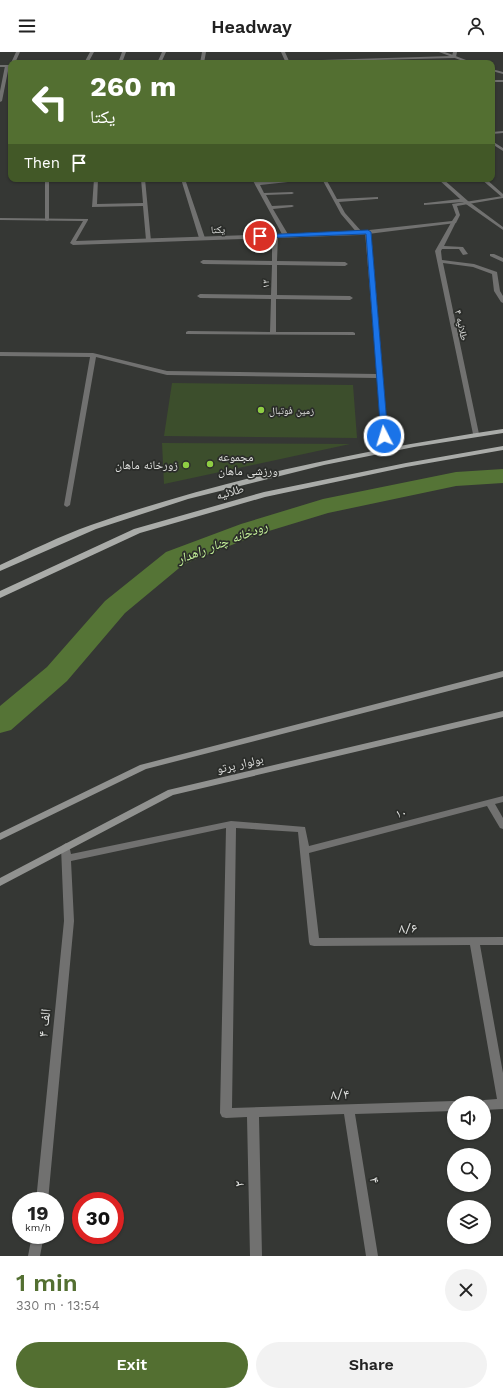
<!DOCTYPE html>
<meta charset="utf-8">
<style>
:root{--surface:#fff;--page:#f2f2f2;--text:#222;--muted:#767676;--accent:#536f31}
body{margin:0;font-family:"Work Sans","Noto Naskh Arabic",sans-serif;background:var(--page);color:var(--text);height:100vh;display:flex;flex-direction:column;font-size:15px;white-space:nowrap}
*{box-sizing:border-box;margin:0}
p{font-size:13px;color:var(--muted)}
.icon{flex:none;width:22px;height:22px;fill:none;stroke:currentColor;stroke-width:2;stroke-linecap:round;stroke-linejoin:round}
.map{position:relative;height:1204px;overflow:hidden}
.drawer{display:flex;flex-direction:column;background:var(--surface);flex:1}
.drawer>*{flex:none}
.hud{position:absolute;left:8px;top:8px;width:487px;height:122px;border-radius:8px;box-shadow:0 1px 3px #0004;background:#536f31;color:#fff;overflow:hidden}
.controls{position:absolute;left:447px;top:1044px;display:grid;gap:8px}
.controls a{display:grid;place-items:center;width:44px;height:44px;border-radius:50%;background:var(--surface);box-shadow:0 1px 3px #0004;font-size:20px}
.speed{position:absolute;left:12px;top:1140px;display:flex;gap:8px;font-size:20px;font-weight:700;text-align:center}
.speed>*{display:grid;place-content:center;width:52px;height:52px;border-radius:50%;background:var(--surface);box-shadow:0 1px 3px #0004;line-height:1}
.speed small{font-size:10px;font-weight:400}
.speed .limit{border:6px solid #d22;background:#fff;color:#111}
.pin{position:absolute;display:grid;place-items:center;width:34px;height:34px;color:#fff;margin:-17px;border:2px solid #fff;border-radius:50%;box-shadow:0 1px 4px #0007}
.me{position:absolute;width:44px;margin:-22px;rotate:355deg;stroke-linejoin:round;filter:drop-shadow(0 0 3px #0008)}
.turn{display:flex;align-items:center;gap:14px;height:84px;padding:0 16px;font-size:18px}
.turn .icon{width:52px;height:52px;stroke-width:2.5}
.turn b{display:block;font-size:28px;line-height:34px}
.then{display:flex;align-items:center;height:38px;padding:0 16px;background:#0003;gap:8px;font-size:15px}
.round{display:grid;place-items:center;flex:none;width:42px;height:42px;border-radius:21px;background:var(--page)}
.headline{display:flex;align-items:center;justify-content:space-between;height:68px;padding:0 16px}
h1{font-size:24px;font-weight:600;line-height:30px;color:var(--accent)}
.button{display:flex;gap:8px;margin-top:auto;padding:8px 16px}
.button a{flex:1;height:46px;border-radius:24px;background:var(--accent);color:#fff;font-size:16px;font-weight:600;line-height:46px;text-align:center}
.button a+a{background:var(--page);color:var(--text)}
header{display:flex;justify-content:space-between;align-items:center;height:52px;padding:0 16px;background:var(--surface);font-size:18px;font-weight:600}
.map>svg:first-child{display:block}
</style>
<header><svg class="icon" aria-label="menu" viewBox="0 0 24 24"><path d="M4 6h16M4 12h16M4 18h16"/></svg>Headway<svg class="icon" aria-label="person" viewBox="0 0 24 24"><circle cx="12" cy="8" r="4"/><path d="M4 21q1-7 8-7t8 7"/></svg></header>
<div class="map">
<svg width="503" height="1204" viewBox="0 0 503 1204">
<rect width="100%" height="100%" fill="#353734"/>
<path fill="#3c4e2c" d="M172,331L353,333L357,386L164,384Z
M162,391L350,392L164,432Z"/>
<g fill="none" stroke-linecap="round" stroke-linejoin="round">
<path fill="#557436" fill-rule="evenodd" d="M503,417V431L456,434L328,461L259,482L184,512L125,561L67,629L11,678L0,681V654L47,615L105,549L166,500L241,472L323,447L456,420Z"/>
<path fill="#717170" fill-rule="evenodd" d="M16,0H20L15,11H11Z
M90,0H94L88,11H84Z
M122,0H126L122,11H118Z
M162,0H166L161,11H157Z
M202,0H206L204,11H200Z
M281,0H285L289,9L452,4L453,0H457L456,5L454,6L252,11L254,10L285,9Z
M7,13L9,14L2,49L0,50V39L5,14Z
M503,79V81L492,82V80Z
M492,89L503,96V99L492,92Z
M45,127H49V168L47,169L45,168Z
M94,127H98L97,152L143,151L141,127H145L151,189L146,188L143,154L92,155Z
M181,127H185L205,186L204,187L199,186Z
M252,127H256L258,130L288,128L290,129L288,130L260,133L264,141L292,140L294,141L292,142L266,143L272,154L292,153L294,154L292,155L273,157L289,184L288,185L283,184Z
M322,127H326L337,147L378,145V147H376L339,150L345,161L362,180V182H358L341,162Z
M438,127H443L468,149L503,175V178L463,150L424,153V151H426L460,147Z
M481,127H486L503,142V146Z
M452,169L456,170L444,194L463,195L468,202L463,203L459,197H442L441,199L442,208L474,212L497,220L500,239L503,244V251L501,250L494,239L492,222L473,215L443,211L479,382L476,384L473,382L435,199Z
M368,178L371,180L389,398L388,399L386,400L383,398L377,326L167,323L96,305L70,453L67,455L65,454L64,453L90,305L0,304V300L93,301L167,319L377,322L365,180Z
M275,182L278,184L277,209L345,210L348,212L345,214L277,213V243L350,244L353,246L350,248L276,247V280H353L355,281V283L186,282V280L188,279L270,280L271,247L200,246L197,244L200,242L271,243L272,213L203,212L200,210L203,208L272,209V184Z
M490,202H494L503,206V210L490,204Z
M503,744V750L495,752L503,766V777L500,776L487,754L309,801L319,886L503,885V893H480L503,1021V1057L484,1058V1051H479L484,1048L497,1047L470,893L314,894L310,893L309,890L298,780L236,776L232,1056L454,1049L458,1051H454V1059L355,1062L378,1204H366L344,1062L259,1065L262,1204H250L247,1065L226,1066L222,1065L220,1061L226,776L71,809L74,869L48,1149H36L64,869L61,795L63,793L66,791L69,793L71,802L231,769L305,775L309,794Z
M32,1183H44L40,1204H28Z"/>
<path fill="#717170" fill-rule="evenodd" d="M439,0H445L474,11H468Z
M0,13H11V15H0Z
M492,17L503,20V22L492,19Z
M492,28H503V30H492Z
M503,144V146L457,154L460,163L456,171L360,183L73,193L70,191L83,169L0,168V166L88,167V168L76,189L360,179L452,169L456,163L452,152Z"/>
<path fill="#919290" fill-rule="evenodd" d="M503,619V625L146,717L0,788V781L140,713Z
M503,659V665L173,743L0,834V826L168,738Z"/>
<path fill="#aaaca9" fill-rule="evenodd" d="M503,377V381L414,395L324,413L188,447L96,477L0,519V513C30,499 60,484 91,473C225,426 364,398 503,377Z
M503,394V398L406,415L265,445L140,481L0,546V539L134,477L264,440L406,411Z"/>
</g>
<path fill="#1a73e8" stroke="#114b97" d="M368,178L371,180L388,384L384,386L381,384L366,182L260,186L257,184L260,183Z"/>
<g fill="#8ece43" stroke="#2b2d2a" stroke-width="1.5">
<circle cx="261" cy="358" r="4"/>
<circle cx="210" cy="412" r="4"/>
<circle cx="186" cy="413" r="4"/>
</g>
<g text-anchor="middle" stroke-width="3.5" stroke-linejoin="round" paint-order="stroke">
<g font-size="10" fill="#e0e1df" stroke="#2b2d2a">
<text transform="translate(218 177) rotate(-2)" y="4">یکتا</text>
<text transform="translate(265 232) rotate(-89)" y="4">۱۲</text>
<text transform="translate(462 273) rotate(78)" y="4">طلائیه ۴</text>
</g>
<g font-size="10" fill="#e0e1df" stroke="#2b2d2a" text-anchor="start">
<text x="269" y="362">زمین فوتبال</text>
</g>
<g font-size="12" fill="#e0e1df" stroke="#2b2d2a" text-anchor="start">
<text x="218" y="409">مجموعه<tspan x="218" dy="14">ورزشی ماهان</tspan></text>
<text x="178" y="417" text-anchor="end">زورخانه ماهان</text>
</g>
<g font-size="12" fill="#e0e1df" stroke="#2b2d2a">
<text transform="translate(230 440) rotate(-16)" y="4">طلائیه</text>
<text transform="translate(240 712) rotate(-13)" y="4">بولوار پرتو</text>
<text transform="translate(401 761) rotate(-14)" y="4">۱۰</text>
</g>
<g font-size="13" font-style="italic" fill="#c7f59c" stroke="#2b2d2a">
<text transform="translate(222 490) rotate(-21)" y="5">رودخانه چنار راهدار</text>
</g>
<g font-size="14" fill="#e0e1df" stroke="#2b2d2a">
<text x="408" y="881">۸/۶</text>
<text transform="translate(44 971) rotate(-84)" y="5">۴ الف</text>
<text transform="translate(340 1042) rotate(-2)" y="5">۸/۴</text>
<text transform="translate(375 1128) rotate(81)" y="5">۴</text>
<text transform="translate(239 1132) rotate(-91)" y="5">۲</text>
</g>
</g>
</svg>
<div class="controls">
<a><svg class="icon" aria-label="sound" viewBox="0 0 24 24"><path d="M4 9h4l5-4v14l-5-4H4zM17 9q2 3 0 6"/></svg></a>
<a><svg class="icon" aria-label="search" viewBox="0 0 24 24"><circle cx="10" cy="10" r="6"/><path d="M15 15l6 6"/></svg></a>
<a><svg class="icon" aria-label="layers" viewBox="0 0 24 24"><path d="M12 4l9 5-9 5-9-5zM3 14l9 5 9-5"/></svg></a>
</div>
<div class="speed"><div>19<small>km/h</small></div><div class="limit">30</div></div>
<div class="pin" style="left:260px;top:184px;background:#d93025"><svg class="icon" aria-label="arrive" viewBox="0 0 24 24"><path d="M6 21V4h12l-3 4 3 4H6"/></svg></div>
<svg class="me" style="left:384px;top:384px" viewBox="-20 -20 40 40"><circle r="17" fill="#1a73e8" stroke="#fff" stroke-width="3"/><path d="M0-11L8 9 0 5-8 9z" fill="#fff"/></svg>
<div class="hud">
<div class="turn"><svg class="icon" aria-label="left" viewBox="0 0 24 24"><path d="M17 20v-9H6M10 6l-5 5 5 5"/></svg><div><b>260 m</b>یکتا</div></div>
<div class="then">Then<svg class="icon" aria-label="arrive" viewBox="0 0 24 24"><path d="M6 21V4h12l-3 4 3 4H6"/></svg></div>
</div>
</div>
<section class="drawer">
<div class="headline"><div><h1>1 min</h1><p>330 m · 13:54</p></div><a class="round"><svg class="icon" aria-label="close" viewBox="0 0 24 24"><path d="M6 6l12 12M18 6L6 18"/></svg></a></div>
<div class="button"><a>Exit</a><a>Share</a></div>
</section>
